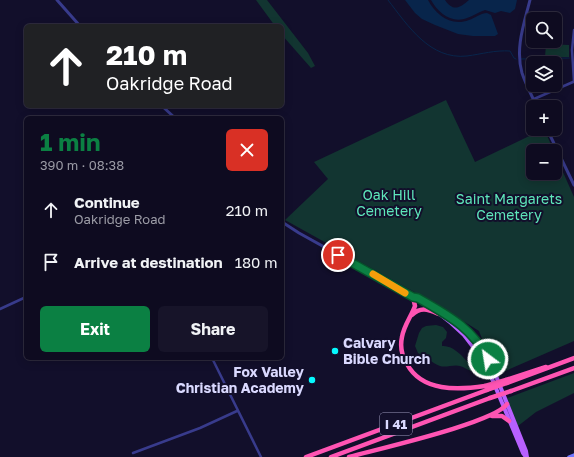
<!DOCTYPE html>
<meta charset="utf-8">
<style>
:root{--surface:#0e0b20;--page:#171429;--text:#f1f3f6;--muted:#9b9ba5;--line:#2e2b3e;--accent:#0b8043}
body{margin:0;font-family:"Golos Text",sans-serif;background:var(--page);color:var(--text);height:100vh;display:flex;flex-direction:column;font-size:15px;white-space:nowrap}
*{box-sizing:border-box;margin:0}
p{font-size:13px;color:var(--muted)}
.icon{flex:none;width:22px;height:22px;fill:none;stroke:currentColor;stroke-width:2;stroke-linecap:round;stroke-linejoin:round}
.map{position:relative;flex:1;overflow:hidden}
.sheet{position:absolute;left:24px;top:116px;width:260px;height:244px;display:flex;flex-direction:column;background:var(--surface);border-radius:6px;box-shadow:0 2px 10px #0003,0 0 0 1px var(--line)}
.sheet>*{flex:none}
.guide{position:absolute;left:24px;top:24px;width:260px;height:84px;border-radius:6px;box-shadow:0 2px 10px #0003,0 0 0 1px var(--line);background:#202124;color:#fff;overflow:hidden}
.tools{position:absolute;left:526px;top:12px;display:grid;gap:8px}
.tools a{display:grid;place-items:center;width:36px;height:36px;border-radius:6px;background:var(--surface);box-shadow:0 2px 10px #0003,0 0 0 1px var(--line);font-size:20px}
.pin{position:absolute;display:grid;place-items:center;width:34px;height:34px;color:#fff;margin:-17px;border:2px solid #fff;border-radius:50%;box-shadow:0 1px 4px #0007}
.me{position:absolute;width:44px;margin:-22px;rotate:329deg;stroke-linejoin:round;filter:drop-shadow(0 0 3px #0008)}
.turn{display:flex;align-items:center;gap:14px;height:84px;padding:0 16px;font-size:18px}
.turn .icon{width:52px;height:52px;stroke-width:2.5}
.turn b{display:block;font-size:28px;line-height:34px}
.round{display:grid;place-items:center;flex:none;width:42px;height:42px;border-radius:6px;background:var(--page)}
.overview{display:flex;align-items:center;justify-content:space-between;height:68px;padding:0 16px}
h1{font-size:24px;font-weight:700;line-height:30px;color:var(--accent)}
.cta{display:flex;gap:8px;margin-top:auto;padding:8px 16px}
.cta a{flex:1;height:46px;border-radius:6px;background:var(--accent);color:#fff;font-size:16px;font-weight:700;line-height:46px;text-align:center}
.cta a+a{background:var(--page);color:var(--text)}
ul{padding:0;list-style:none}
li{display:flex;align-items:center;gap:12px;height:52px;padding:0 16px}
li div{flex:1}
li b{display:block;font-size:15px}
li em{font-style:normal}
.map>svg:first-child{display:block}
</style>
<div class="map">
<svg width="574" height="457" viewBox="0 0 574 457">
<rect width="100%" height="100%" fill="#120f2b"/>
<path fill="#123531" d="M256,0H267L308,53L315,66L311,68L282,35V26H275Z
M546,44L569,45V57H545Z
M446,100L475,162L544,129L554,151H533V173H555V154L574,197V341L496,375L479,331L436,304L285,220L328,179L314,162Z
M436,325L443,327L447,332L446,338L442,342V346C455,345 465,360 474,368L472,371C467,370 464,367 460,366C454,364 446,368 440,366C432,363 426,357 418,353L415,346L419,333L422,328L426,326Z
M574,373V393L536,412L518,426L507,398Z"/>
<path fill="#08254b" d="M405,0H428C436,15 451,27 469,20C475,18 481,13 487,13L491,15L498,34L495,36H473L458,34L435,25L422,19L415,13Z
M431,0H445C453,12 460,8 469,0H517L515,9L510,13L501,11L495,13L485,10C479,12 473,16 467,18C452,24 438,13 431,0Z"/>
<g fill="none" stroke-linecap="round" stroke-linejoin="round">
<path stroke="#08254b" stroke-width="1" d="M388,0C408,26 430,60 467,56C482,54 495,50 510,51L514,58L516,59
M521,59L569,58"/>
<path stroke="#383b8c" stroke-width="2.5" d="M574,82L572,50L574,30
M534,99L573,82
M0,309L26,297
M212,358L261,457
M133,453L200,428L237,411"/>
<path stroke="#383b8c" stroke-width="3" d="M57,0L80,26
M530,0C524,24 515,48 522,73C526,85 532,96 537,107
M162,106L175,118
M547,129L574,185
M282,222L299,233L373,274L413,297"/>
<path stroke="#7077ff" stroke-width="3.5" d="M569,457L574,455"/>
<path stroke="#b760ff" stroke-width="4" d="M413,297L417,298L458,322L480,344L492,366L526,451L527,457
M437,312L451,323L464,335L480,356L490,374L523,453L526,457"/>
<path stroke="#ff54b3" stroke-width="4.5" d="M413,297L415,306C411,317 404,325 402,337C400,346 402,356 407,364C422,392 458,390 485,386
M412,315C421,306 429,310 439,314
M506,380L546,367
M507,383L574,358
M511,391L574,368
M492,416H502L509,421
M306,457L487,390
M331,457L490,398
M349,457C377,449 494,423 507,404"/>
<path stroke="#ff54b3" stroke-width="4.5" d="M485,386L506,380
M487,390L507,383
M490,398L511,391"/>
</g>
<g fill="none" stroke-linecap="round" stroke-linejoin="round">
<defs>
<path id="route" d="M338,255L413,297L418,298C447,315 472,327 488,359"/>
</defs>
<use href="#route" stroke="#07532c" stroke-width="10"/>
<use href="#route" stroke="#0b8043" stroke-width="7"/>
<path stroke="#f59e0b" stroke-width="7" d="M373,274L405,293"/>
</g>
<g fill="#05f9ff" stroke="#120f2b" stroke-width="1.5">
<circle cx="335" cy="351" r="4"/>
<circle cx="312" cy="380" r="4"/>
</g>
<g text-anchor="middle" stroke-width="4" stroke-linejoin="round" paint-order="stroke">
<rect fill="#120f2b" stroke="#9e9cbf" stroke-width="1" x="380" y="413" width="32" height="22" rx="3"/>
<g font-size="13" font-weight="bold" fill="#dad9ff">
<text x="396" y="429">I 41</text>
</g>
<g font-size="14" fill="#5ee6ba" stroke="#120f2b">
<text x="389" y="200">Oak Hill<tspan x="389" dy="16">Cemetery</tspan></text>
<text x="509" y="204">Saint Margarets<tspan x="509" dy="16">Cemetery</tspan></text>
</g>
<g font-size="14" font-weight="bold" fill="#dad9ff" stroke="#120f2b" text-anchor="start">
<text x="343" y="348">Calvary<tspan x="343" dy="16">Bible Church</tspan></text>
<text x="304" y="377" text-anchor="end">Fox Valley<tspan x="304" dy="16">Christian Academy</tspan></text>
</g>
</g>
</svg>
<div class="tools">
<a><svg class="icon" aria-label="search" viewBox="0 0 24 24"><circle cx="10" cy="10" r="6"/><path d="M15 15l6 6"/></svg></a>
<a><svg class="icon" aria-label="layers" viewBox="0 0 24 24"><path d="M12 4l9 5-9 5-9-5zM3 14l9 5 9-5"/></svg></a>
<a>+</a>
<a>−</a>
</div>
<div class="pin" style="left:338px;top:255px;background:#d93025"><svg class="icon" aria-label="arrive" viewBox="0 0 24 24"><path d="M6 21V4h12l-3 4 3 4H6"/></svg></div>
<svg class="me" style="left:488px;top:359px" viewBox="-20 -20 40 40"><circle r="17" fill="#0b8043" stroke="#fff" stroke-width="3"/><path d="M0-11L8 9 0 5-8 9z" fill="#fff"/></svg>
<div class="guide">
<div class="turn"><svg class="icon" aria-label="ahead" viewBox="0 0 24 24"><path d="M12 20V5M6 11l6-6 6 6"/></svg><div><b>210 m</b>Oakridge Road</div></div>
</div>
<section class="sheet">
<div class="overview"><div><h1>1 min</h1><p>390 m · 08:38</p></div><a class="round" style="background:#d93025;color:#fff"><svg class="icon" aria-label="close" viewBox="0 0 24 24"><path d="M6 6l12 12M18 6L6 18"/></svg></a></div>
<ul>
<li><svg class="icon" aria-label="ahead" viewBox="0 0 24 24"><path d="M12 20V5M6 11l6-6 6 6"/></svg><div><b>Continue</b><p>Oakridge Road</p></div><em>210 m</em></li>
<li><svg class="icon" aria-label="arrive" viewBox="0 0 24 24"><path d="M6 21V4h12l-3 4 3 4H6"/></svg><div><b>Arrive at destination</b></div><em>180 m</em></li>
</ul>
<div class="cta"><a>Exit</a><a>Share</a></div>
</section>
</div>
